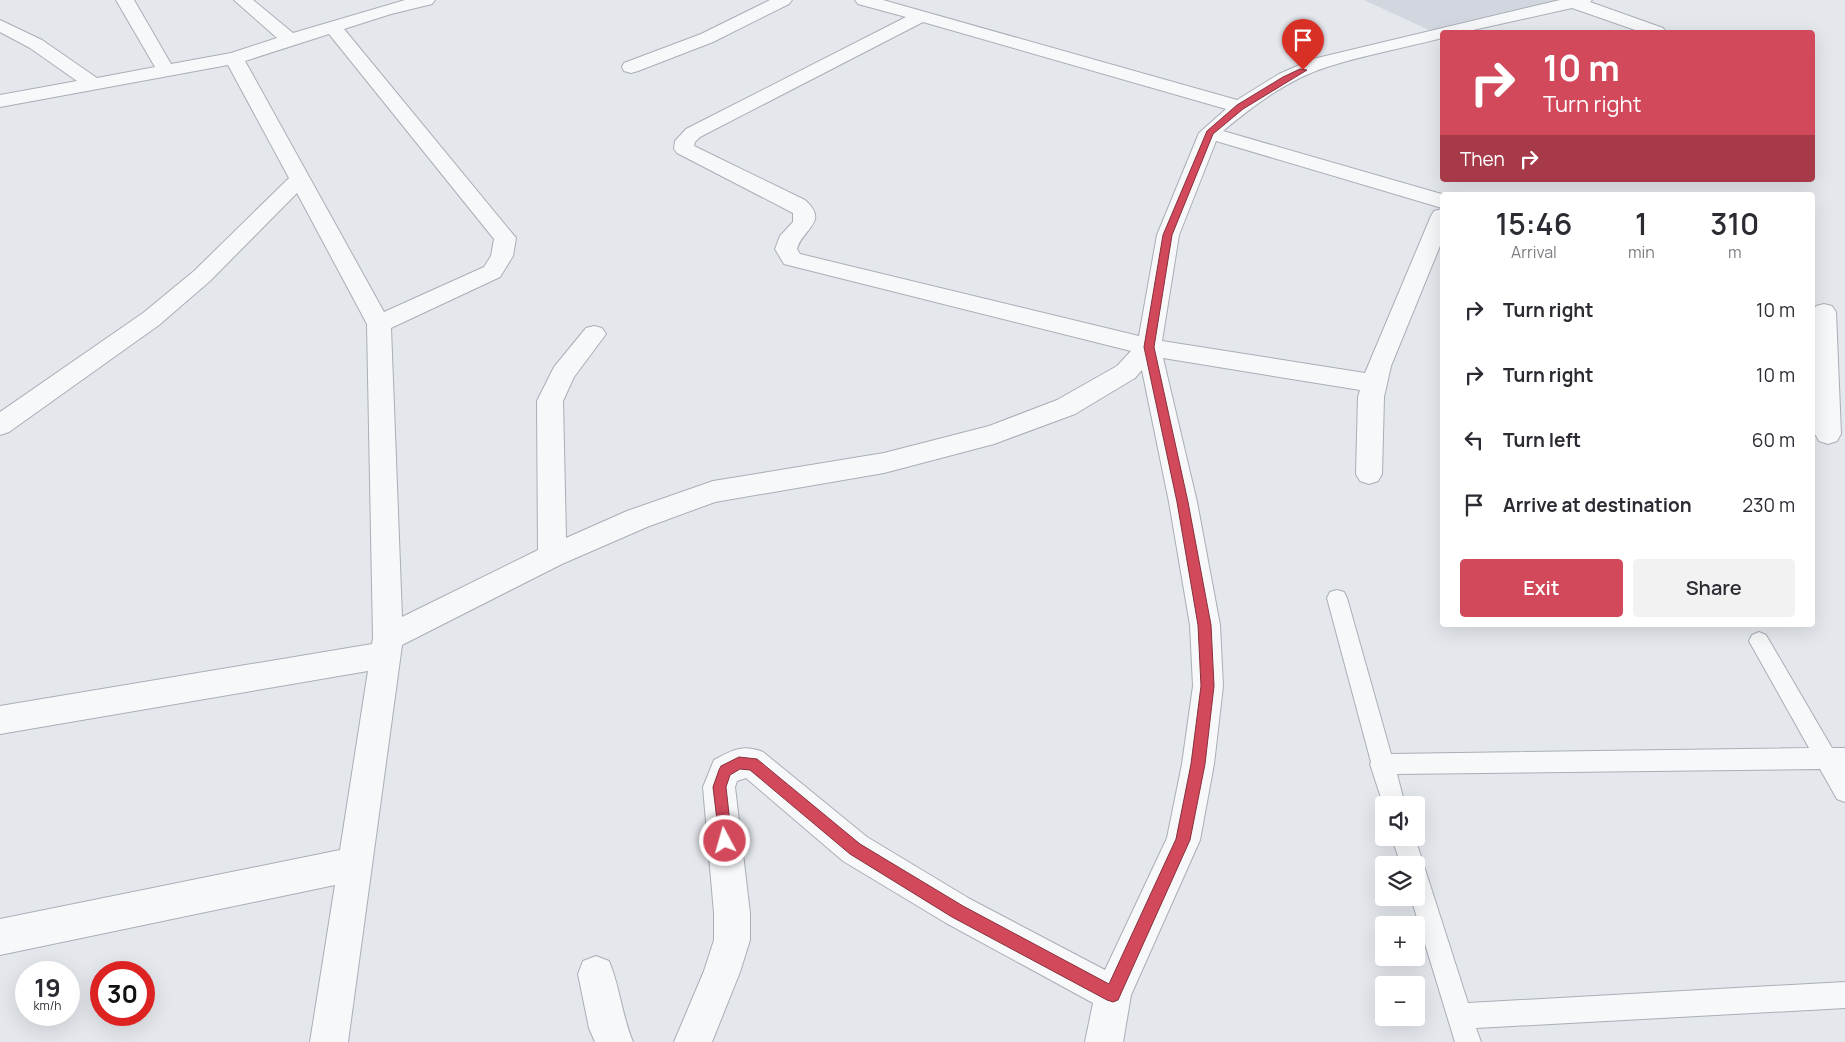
<!DOCTYPE html>
<meta charset="utf-8">
<style>
:root{--surface:#fff;--page:#f2f2f3;--text:#2b2b33;--muted:#7c7c81;--accent:#d1495b}
body{margin:0;font-family:Manrope,sans-serif;background:var(--page);color:var(--text);height:100vh;display:flex;flex-direction:column;font-size:19px;white-space:nowrap}
*{box-sizing:border-box;margin:0}
p{font-size:16px;color:var(--muted)}
.icon{flex:none;width:28px;height:28px;fill:none;stroke:currentColor;stroke-width:2;stroke-linecap:round;stroke-linejoin:round}
.map{position:relative;flex:1;overflow:hidden}
.panel{position:absolute;left:1440px;top:192px;width:375px;height:435px;display:flex;flex-direction:column;background:var(--surface);border-radius:5px;box-shadow:0 5px 20px #0002}
.panel>*{flex:none}
.banner{position:absolute;left:1440px;top:30px;width:375px;height:152px;border-radius:5px;box-shadow:0 5px 20px #0002;background:#d1495b;color:#fff;overflow:hidden}
.tools{position:absolute;left:1375px;top:796px;display:grid;gap:10px}
.tools a{display:grid;place-items:center;width:50px;height:50px;border-radius:5px;background:var(--surface);box-shadow:0 5px 20px #0002;font-size:25px}
.speed{position:absolute;left:15px;top:961px;display:flex;gap:10px;font-size:25px;font-weight:700;text-align:center}
.speed>*{display:grid;place-content:center;width:65px;height:65px;border-radius:50%;background:var(--surface);box-shadow:0 5px 20px #0002;line-height:1}
.speed small{font-size:12px;font-weight:400}
.speed .limit{border:8px solid #d22;background:#fff;color:#111}
.pin{position:absolute;display:grid;place-items:center;width:42px;height:42px;color:#fff;margin:-51px -21px;border-radius:50% 50% 50% 0;rotate:-45deg;box-shadow:0 0 5px #0007}
.pin .icon{rotate:45deg}
.me{position:absolute;width:55px;margin:-28px;rotate:354deg;stroke-linejoin:round;filter:drop-shadow(0 0 4px #0008)}
.turn{display:flex;align-items:center;gap:18px;height:105px;padding:0 20px;font-size:22px}
.turn .icon{width:65px;height:65px;stroke-width:2.5}
.turn b{display:block;font-size:35px;line-height:42px}
.then{display:flex;align-items:center;height:48px;padding:0 20px;background:#0003;gap:10px;font-size:19px}
.eta{display:flex;justify-content:space-evenly;align-items:center;height:85px;text-align:center}
.eta b{font-size:30px;font-weight:600;line-height:35px}
.primary-button{display:flex;gap:10px;margin-top:auto;padding:10px 20px}
.primary-button a{flex:1;height:58px;border-radius:5px;background:var(--accent);color:#fff;font-size:20px;font-weight:600;line-height:58px;text-align:center}
.primary-button a+a{background:var(--page);color:var(--text)}
ul{padding:0;list-style:none}
li{display:flex;align-items:center;gap:15px;height:65px;padding:0 20px}
li div{flex:1}
li b{display:block;font-size:19px}
li em{font-style:normal}
.map>svg:first-child{display:block}
</style>
<div class="map">
<svg width="1845" height="1042" viewBox="0 0 1845 1042">
<rect width="100%" height="100%" fill="#e4e7ec"/>
<path fill="#d2d6de" d="M1364,0H1576L1459,32H1442V36Z"/>
<g fill="none" stroke-linecap="round" stroke-linejoin="round">
<defs>
<path id="service" d="M1337,590L1344,592L1347,598L1391,754L1809,748L1749,641L1752,635L1759,632L1766,635L1832,748H1845V802L1837,799L1820,769L1397,774L1405,805H1384V807L1370,764L1371,762L1327,598L1330,592Z
M1392,838H1415L1468,1003L1845,982V1008L1476,1028L1481,1042H1455L1411,898H1416V865H1401Z"/>
<path id="minor" d="M116,0H134L171,64L231,53L277,38L234,0H253L293,33L405,0H435L432,4L391,14L344,29L516,238L513,256L500,277L391,328L402,617L538,550L537,401L554,367L586,328L594,326L602,328L606,334L574,377L563,401L566,538L627,511L713,481L884,453L989,426L1057,400L1117,366L1131,351L784,264L775,249L780,236L793,222V213L677,153L674,149L675,141L686,129L906,17L858,4L855,0H883L1237,100L1279,74L1313,59L1560,0H1592L1590,2L1663,28L1666,32H1641L1572,8L1464,32H1442V38C1404,48 1364,55 1327,67C1289,79 1254,105 1223,131L1445,195H1442V208L1216,141L1179,235L1162,341L1365,373L1431,216L1434,211L1442,209V241L1391,366L1384,397L1382,474L1378,481L1369,484L1360,481L1356,474L1358,397L1360,390L1163,358L1197,502L1220,625L1223,686L1214,764L1200,840L1131,995L1123,1042H1085L1093,1003L946,923L843,861L746,778L737,781L735,787L750,913V940L740,972L712,1042H674L704,971L714,940V913L703,787L714,760C733,750 742,744 763,752L867,837L970,899L1105,970L1167,838L1182,764L1193,686L1190,625L1169,502L1142,370L1135,378L1075,414L994,444L884,473L715,502L647,527L562,564L402,645L348,1042H310L335,885L0,955V919L340,850L368,671L0,734V706L372,644L373,638L367,324L297,193L210,281L159,325L9,432L0,435V412L143,313L194,271L289,178L228,65L0,107V95L77,81L30,48L0,32V20L42,40L97,78L155,67ZM923,22L1226,109L1199,133L1157,235L1139,336L800,254L797,249C802,229 830,222 805,200L694,146L695,142L700,137ZM329,34L494,239L491,256L484,267L384,312L245,61Z
M770,0H792L789,4L713,42L638,71L631,73L624,71L622,67L624,63L701,34Z
M1824,304L1832,306L1836,312L1841,434L1837,441L1828,444L1819,441L1815,434L1812,312L1816,306Z
M596,956L609,961C620,987 622,1016 633,1042H595L589,1028L578,974L583,961Z"/>
</defs>
<use href="#service" stroke="#a9aeb7" stroke-width="2"/>
<use href="#minor" stroke="#a9aeb7" stroke-width="2"/>
<use href="#service" fill="#f7f8fa" fill-rule="evenodd"/>
<use href="#minor" fill="#f7f8fa" fill-rule="evenodd"/>
</g>
<path fill="#d1495b" stroke="#882f3b" d="M1300,69L1307,70L1243,109L1213,134L1172,235L1154,347L1188,502L1211,625L1214,686L1205,764L1190,840L1118,1000L1113,1002L1107,1000L952,917L850,854L750,770L740,769L730,775L726,787L732,841L730,845L725,847L720,845L713,787L719,770L721,766L739,757L757,759L860,844L963,906L1109,984L1176,839L1191,764L1201,686L1198,625L1177,502L1144,347L1163,235L1207,131L1237,105L1283,77Z"/>
</svg>
<div class="tools">
<a><svg class="icon" aria-label="sound" viewBox="0 0 24 24"><path d="M4 9h4l5-4v14l-5-4H4zM17 9q2 3 0 6"/></svg></a>
<a><svg class="icon" aria-label="layers" viewBox="0 0 24 24"><path d="M12 4l9 5-9 5-9-5zM3 14l9 5 9-5"/></svg></a>
<a>+</a>
<a>−</a>
</div>
<div class="speed"><div>19<small>km/h</small></div><div class="limit">30</div></div>
<div class="pin" style="left:1303px;top:70px;background:#d93025"><svg class="icon" aria-label="arrive" viewBox="0 0 24 24"><path d="M6 21V4h12l-3 4 3 4H6"/></svg></div>
<svg class="me" style="left:725px;top:841px" viewBox="-20 -20 40 40"><circle r="17" fill="#d1495b" stroke="#fff" stroke-width="3"/><path d="M0-11L8 9 0 5-8 9z" fill="#fff"/></svg>
<div class="banner">
<div class="turn"><svg class="icon" aria-label="right" viewBox="0 0 24 24"><path d="M7 20v-9h11M14 6l5 5-5 5"/></svg><div><b>10 m</b>Turn right</div></div>
<div class="then">Then<svg class="icon" aria-label="right" viewBox="0 0 24 24"><path d="M7 20v-9h11M14 6l5 5-5 5"/></svg></div>
</div>
<section class="panel">
<div class="eta">
<div><b>15:46</b><p>Arrival</p></div>
<div><b>1</b><p>min</p></div>
<div><b>310</b><p>m</p></div>
</div>
<ul>
<li><svg class="icon" aria-label="right" viewBox="0 0 24 24"><path d="M7 20v-9h11M14 6l5 5-5 5"/></svg><div><b>Turn right</b></div><em>10 m</em></li>
<li><svg class="icon" aria-label="right" viewBox="0 0 24 24"><path d="M7 20v-9h11M14 6l5 5-5 5"/></svg><div><b>Turn right</b></div><em>10 m</em></li>
<li><svg class="icon" aria-label="left" viewBox="0 0 24 24"><path d="M17 20v-9H6M10 6l-5 5 5 5"/></svg><div><b>Turn left</b></div><em>60 m</em></li>
<li><svg class="icon" aria-label="arrive" viewBox="0 0 24 24"><path d="M6 21V4h12l-3 4 3 4H6"/></svg><div><b>Arrive at destination</b></div><em>230 m</em></li>
</ul>
<div class="primary-button"><a>Exit</a><a>Share</a></div>
</section>
</div>
